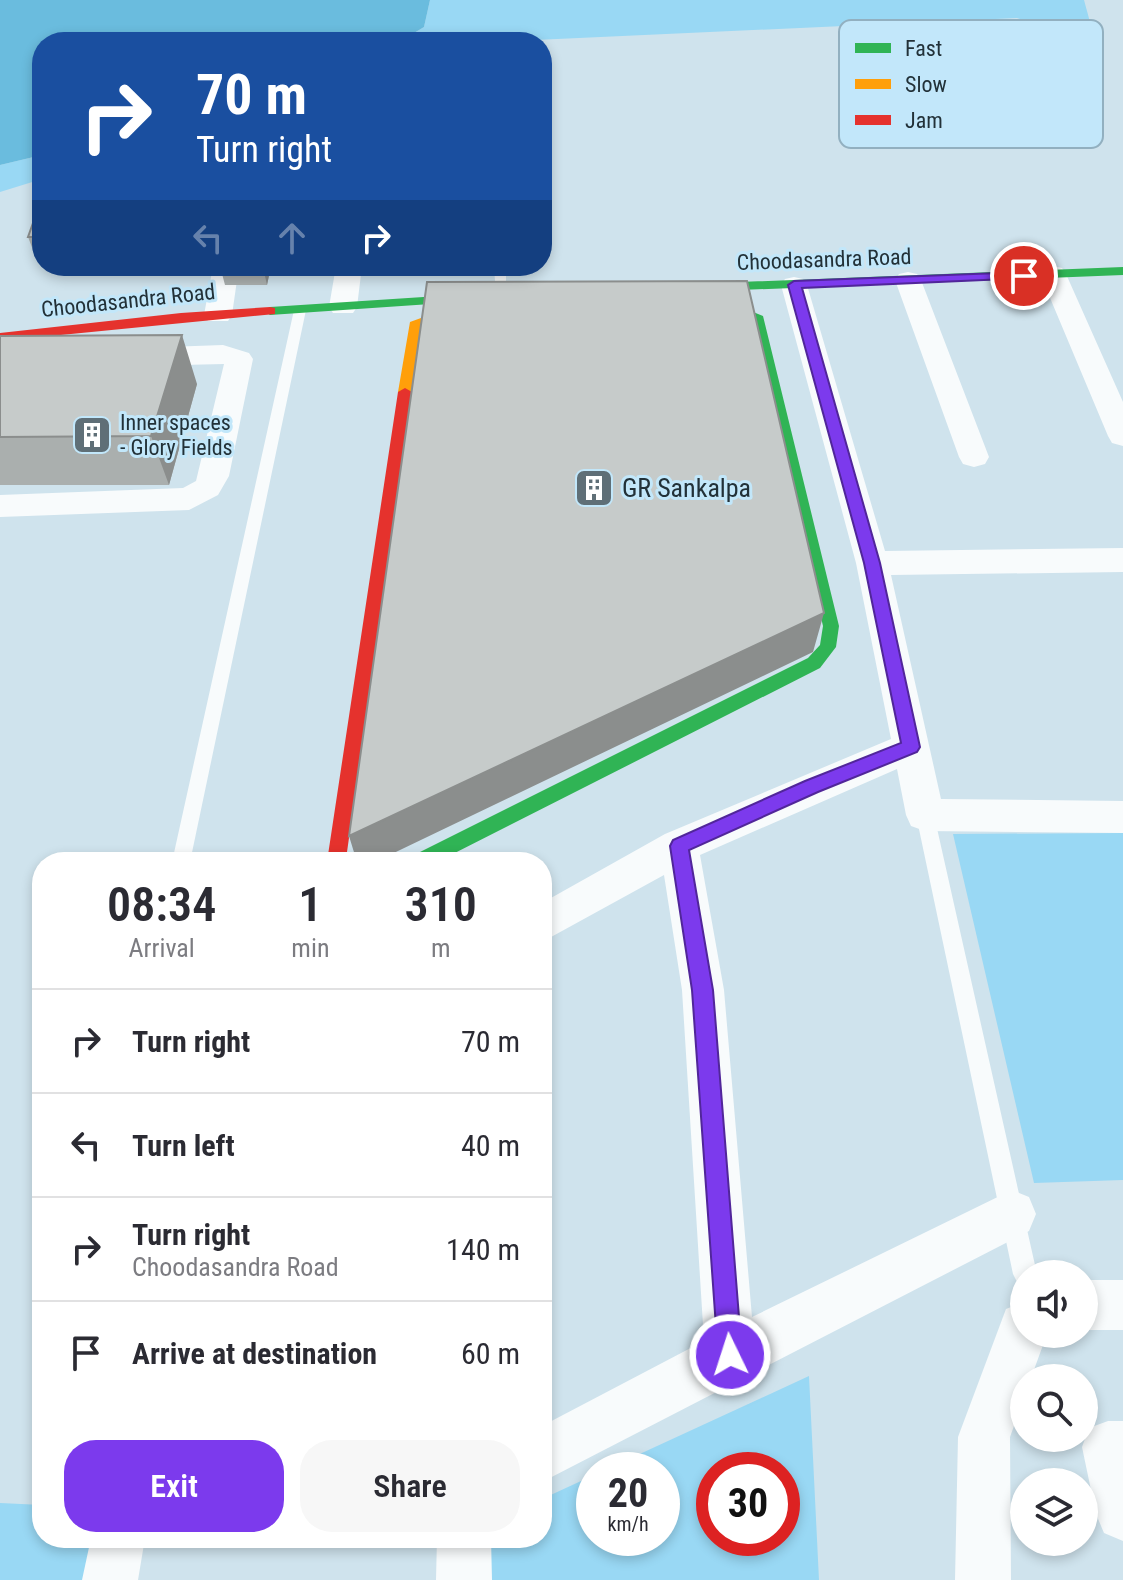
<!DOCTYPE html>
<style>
:root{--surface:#fff;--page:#f7f7f7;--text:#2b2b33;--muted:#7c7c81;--line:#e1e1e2;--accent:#7c3aed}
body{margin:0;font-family:"Roboto Condensed",sans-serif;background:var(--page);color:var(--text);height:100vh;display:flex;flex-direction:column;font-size:30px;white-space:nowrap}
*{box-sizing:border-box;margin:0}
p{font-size:26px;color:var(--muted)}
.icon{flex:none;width:44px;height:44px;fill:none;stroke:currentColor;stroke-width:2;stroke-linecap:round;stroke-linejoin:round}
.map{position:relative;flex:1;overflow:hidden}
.side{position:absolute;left:32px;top:852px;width:520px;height:696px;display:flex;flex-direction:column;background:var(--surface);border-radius:32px;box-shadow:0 4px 12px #0003}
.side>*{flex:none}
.top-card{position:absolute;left:32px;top:32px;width:520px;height:244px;border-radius:32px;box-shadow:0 4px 12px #0003;background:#1a4fa0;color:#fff;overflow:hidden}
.fabs{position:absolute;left:1010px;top:1260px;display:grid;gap:16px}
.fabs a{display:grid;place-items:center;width:88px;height:88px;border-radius:50%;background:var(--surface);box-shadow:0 4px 12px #0003;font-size:40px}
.speed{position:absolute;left:576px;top:1452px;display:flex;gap:16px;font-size:40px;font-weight:700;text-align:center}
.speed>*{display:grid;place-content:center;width:104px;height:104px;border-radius:50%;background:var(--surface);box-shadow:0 4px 12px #0003;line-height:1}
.speed small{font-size:20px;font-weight:400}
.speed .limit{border:12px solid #d22;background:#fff;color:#111}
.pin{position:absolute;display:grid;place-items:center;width:68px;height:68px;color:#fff;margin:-34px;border:4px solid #fff;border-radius:50%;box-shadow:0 2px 8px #0007}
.me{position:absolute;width:88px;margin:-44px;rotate:356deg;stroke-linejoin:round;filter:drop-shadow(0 0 6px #0008)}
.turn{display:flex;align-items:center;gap:28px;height:168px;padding:0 32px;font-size:36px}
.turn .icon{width:104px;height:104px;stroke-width:2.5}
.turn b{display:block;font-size:56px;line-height:68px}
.lanes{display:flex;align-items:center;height:76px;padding:0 32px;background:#0003;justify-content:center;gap:40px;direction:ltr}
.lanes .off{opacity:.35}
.eta{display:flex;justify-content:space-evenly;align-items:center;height:136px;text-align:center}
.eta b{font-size:48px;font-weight:600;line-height:56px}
.button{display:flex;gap:16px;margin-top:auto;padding:16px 32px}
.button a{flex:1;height:92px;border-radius:32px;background:var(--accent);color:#fff;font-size:32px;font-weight:600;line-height:92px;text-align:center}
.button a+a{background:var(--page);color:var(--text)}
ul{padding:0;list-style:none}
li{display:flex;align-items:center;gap:24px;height:104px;padding:0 32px;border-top:2px solid var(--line)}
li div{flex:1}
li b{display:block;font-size:30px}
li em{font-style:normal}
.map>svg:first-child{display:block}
</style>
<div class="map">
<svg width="1123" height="1580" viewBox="0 0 1123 1580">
<rect width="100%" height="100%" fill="#cfe3ed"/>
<path fill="#99d8f4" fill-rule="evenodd" d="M430,0H1084L1096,44L1017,18L492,42H399L424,27Z
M42,155V179L0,192V165Z
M1123,833V1180L1034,1183L953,834Z
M809,1376L819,1580H477V1538H542V1499L594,1475V1538H662V1470H605ZM714,1470H782V1538H714Z
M0,1503L42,1505V1538H100L90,1580H0Z"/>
<path fill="#6abcde" d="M0,0H430L424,27L399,42H42V155L0,165Z"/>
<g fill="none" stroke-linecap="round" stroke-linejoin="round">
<path fill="#f8fbfc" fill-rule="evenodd" d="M494,266H506V299L496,296Z
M300,306L306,310L190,862H172L294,310Z
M925,807L931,810L934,815L1037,1274H1024V1285L1017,1282L1013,1274L916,815L919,810Z"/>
<path fill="#f8fbfc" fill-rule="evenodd" d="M213,266H239L232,315L228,321H208L204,315Z
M336,266H362L357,307L353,313H333L329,307Z
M1053,266L1062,268L1066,274L1123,402V446L1112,443L1108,436L1040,274L1044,268Z
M908,272L917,274L921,280L989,457L985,464L974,467L963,464L959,457L895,280L899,274Z
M794,277L803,279L807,285L885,551L1123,548V572L891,575L941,799L1123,801V833L925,831L911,826L906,815L897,769L700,855L724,990L752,1317L1012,1190L1029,1197L1036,1214L1029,1231L542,1482V1426L704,1341L682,990L664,875L542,942V903L665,834L891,739L856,563L781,285L785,279Z
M223,345L249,353L253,359L229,476L218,495L189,510L0,517V495L183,488L196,481L224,364L139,366L129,363L125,357L129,351L139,348Z
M1084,1280H1123V1330H1084Z
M1024,1302V1334H1047L1031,1378H1024V1398L1010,1437L1011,1580H955L958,1437L1006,1309Z
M1108,1421H1123V1541L1104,1533L1096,1514L1082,1447L1089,1428Z
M91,1538H145L138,1580H82Z
M437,1538H491L492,1580H436Z"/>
<path fill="#30b455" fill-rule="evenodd" d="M1123,267V275L690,292L684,288L690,284Z
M485,293L489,294V300L270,315L264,311L270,307Z
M702,303H731L763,316L839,626L836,647L820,668L437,862H410L412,856L808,658L820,645L823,626L751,318L730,311L697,310L696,307Z"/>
<path fill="#ff9f0a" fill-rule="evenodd" d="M465,313L471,317L470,320L434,322L421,327L412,392L405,396L400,395L398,392L410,322L432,314Z"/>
<path fill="#e5322d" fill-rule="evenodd" d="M270,307L275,308V314L0,341V333L181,313Z
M405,388L412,392L347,852L354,862H332L328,855L398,392Z"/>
</g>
<path fill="#aaafae" d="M42,198V254L35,255L28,237Z
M220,266H271L267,285H225Z
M0,336L197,384L169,485H0Z"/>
<path fill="#8b8e8d" d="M263,266H271L267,285L263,267Z
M182,335L197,384L169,485L151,436Z
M824,613L813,652L375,862H357L349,836Z"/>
<path fill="#c6cbca" stroke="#8b8e8d" stroke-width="2" d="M42,198V237H28Z
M220,266H263V267L220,268Z
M747,281L824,613L349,836L427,282Z
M182,335L151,436L0,437V336Z"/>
<path fill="#7c3aed" stroke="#51269a" stroke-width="2" d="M1024,272L1028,273V278L802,288L880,563L920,747L917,752L818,792L689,850L713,990L742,1355L739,1363L730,1367L722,1363L718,1355L692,990L670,846L673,840L805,781L901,743L864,563L788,285L794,281Z"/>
<defs>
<symbol id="building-square" viewBox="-11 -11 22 22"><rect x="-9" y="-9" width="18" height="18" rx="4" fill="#5f6f77" stroke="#c2e7fa"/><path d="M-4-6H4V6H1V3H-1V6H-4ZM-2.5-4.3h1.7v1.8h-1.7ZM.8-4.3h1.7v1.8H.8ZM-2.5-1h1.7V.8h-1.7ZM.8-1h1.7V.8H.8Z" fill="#fff"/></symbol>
</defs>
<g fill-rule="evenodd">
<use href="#building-square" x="70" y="413" width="44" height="44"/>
<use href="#building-square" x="572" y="466" width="44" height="44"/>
</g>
<g text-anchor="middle" stroke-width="6" stroke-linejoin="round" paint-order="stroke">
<g font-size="22" fill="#223138" stroke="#c2e7fa">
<text transform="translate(824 259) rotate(-2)" y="8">Choodasandra Road</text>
<text transform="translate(128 300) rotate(-6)" y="8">Choodasandra Road</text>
</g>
<g font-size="22" fill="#223138" stroke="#c2e7fa" text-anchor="start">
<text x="120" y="430">Inner spaces<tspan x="120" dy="25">- Glory Fields</tspan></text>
</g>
<g font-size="26" fill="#223138" stroke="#c2e7fa" text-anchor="start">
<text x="622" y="497">GR Sankalpa</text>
</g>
</g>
<rect x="839" y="20" width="264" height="128" rx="12" fill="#c2e7fa" stroke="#92b0c0" stroke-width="2"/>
<rect x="855" y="43" width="36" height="10" fill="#30b455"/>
<rect x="855" y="79" width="36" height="10" fill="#ff9f0a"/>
<rect x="855" y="115" width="36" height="10" fill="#e5322d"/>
<g font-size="22" fill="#223138">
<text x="905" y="56">Fast</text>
<text x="905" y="92">Slow</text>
<text x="905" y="128">Jam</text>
</g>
</svg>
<div class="fabs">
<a><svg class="icon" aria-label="sound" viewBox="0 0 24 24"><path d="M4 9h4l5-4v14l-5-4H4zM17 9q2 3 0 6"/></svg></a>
<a><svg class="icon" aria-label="search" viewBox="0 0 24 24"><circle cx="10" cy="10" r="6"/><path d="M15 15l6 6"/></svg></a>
<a><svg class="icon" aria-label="layers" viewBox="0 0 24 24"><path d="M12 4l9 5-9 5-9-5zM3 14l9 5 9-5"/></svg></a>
</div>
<div class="speed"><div>20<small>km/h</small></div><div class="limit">30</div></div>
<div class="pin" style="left:1024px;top:276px;background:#d93025"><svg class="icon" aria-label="arrive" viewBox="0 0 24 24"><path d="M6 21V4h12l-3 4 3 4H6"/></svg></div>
<svg class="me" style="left:730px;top:1355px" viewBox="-20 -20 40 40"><circle r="17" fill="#7c3aed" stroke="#fff" stroke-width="3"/><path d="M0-11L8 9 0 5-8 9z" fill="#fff"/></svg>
<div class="top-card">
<div class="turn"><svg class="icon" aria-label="right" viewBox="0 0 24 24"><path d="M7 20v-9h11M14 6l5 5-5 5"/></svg><div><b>70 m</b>Turn right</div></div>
<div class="lanes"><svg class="icon off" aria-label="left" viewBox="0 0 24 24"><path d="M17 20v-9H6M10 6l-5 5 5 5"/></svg><svg class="icon off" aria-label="ahead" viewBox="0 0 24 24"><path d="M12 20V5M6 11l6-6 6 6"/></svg><svg class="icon" aria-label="right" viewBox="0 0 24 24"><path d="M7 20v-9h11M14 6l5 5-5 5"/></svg></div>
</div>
<section class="side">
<div class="eta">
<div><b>08:34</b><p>Arrival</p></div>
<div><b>1</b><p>min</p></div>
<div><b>310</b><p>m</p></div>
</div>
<ul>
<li><svg class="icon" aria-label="right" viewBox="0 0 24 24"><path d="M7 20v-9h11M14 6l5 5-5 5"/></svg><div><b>Turn right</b></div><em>70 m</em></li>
<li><svg class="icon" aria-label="left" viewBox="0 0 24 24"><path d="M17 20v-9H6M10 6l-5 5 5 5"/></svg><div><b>Turn left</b></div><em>40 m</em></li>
<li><svg class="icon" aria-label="right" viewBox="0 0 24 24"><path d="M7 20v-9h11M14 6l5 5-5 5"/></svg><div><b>Turn right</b><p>Choodasandra Road</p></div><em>140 m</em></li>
<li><svg class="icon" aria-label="arrive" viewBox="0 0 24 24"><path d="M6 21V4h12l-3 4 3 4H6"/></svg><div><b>Arrive at destination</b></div><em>60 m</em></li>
</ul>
<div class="button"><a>Exit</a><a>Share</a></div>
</section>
</div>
